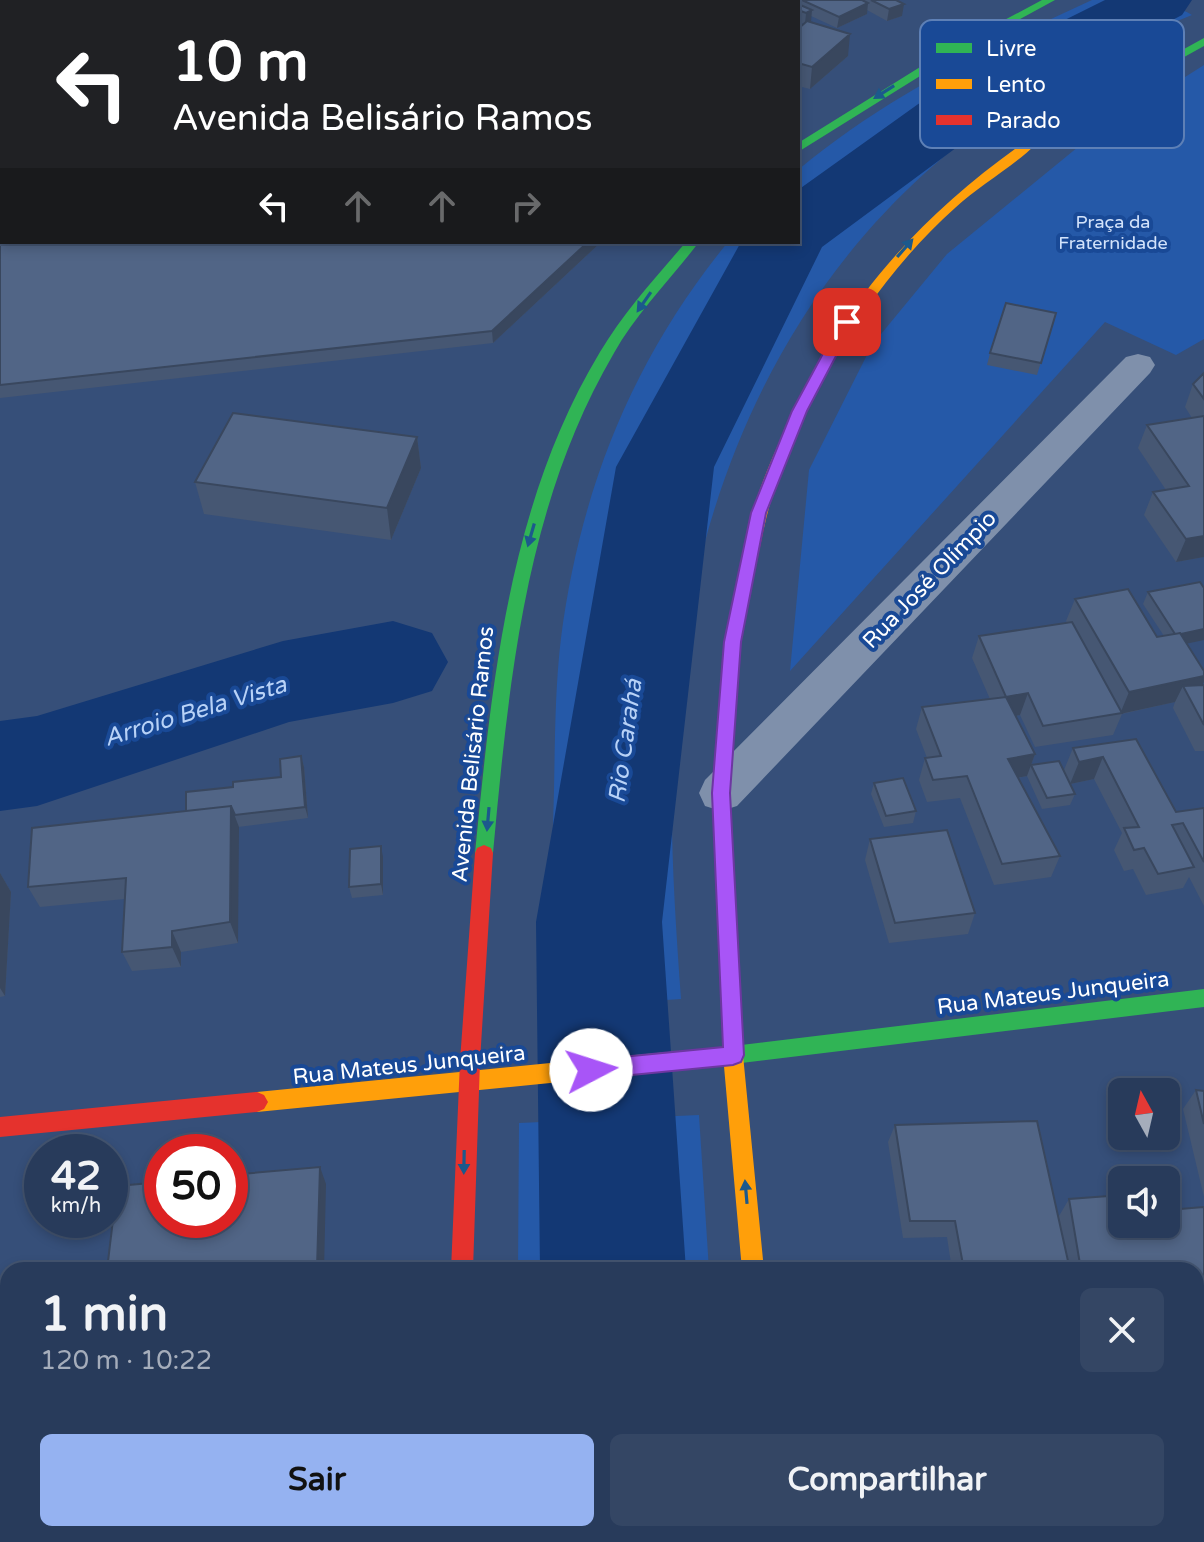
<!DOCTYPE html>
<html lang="pt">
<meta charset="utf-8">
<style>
:root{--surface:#283b5b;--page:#344664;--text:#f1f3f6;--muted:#a5adbb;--line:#445571;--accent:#95b2f1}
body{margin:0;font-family:"Varela Round",sans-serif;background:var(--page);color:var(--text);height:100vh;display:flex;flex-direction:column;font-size:30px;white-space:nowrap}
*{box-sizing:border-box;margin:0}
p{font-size:26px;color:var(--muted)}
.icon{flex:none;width:44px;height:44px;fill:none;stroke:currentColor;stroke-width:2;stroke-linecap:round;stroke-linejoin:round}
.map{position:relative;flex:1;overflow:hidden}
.sheet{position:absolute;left:0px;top:1262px;width:1204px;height:280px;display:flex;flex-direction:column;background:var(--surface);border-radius:24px 24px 0 0;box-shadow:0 4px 12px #0003,0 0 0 2px var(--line)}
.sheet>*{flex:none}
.hud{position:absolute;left:0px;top:0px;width:800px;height:244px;box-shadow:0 4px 12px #0003,0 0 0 2px var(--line);background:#202124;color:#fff;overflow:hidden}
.needle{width:52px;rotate:352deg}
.buttons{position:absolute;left:1108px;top:1078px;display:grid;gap:16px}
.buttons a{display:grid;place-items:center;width:72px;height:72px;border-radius:12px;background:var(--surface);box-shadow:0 4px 12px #0003,0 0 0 2px var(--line);font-size:40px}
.speed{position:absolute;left:24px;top:1134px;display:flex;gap:16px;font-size:40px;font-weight:700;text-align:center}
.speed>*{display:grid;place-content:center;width:104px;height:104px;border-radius:50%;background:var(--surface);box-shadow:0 4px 12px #0003,0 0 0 2px var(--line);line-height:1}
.speed small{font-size:20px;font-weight:400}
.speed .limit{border:12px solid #d22;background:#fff;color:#111}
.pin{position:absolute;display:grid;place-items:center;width:68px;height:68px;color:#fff;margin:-34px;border-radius:16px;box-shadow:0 4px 12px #0006}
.me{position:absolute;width:88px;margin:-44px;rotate:85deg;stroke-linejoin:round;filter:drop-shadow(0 0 6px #0008)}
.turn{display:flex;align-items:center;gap:28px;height:168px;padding:0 40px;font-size:36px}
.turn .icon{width:104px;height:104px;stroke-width:2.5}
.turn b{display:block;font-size:56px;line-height:68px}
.lanes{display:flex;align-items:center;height:76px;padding:0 40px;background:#0003;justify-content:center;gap:40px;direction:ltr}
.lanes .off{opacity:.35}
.round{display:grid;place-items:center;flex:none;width:84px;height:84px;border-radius:12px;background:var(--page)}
.head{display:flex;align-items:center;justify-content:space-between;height:136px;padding:0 40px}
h1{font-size:48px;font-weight:700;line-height:60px}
.primary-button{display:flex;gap:16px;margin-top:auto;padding:16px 40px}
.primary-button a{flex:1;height:92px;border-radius:12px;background:var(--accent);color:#111;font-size:32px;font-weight:700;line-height:92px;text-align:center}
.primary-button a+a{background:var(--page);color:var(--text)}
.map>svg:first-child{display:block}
</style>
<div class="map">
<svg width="1204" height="1542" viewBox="0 0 1204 1542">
<rect width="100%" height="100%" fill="#364f79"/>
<path fill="#2559a8" d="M1092,0C1123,0 1168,0 1192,15C1138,37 1085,61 1034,92C828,217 714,424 681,659C665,772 673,886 681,999L548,1008C550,935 552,862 554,790C555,740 555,688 561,638C580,490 633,358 728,242H798V170C887,96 987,48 1092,0Z
M1204,65V339L1176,355L1105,322L790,671L809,470L872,345L947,254L1089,138Z
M699,1115L709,1270H518L519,1123Z
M515,1534H726V1542H515Z"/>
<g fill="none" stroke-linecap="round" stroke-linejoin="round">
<path fill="#133874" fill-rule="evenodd" d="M1105,0H1192L1182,15L1022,99L822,247L714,467L662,922L686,1270H540L536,922L616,467L741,242H798V190L970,67Z
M393,621L432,633L448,662L432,691L393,703L289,722L37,806L0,811V721L37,716L283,641Z
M541,1534H705L706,1542H542Z"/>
<path fill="#7f90ab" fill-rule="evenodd" d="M130,0H156L129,2Z
M0,172H2V190H0Z
M1138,354L1150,357L1155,365L1150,373L737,806L721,811L705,806L699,793L705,780L1126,357Z"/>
<path fill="#30b455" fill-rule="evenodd" d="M1042,0H1055L949,58L798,152V143L941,54Z
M1204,38V46L1105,101L1034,147L1024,144L1097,97Z
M686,242H699C671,279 637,312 614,353C525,505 509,681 493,853L491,858L484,861L477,858L475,853C492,681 509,503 600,352C624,312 656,277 686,242Z
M1204,989V1007L733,1064L580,1080L573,1077L570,1070L573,1063L580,1060L733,1046Z
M764,1534H790V1542H764Z"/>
<path fill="#ff9f0a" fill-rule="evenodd" d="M1026,141L1036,144C1013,167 980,185 955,208C870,283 788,417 764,528L762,532H750L748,528C756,495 770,463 784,431C838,308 916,218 1026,141Z
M725,864L732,866L734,872L743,1055L764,1270H742L723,1055L716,872L718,866Z
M580,1060L587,1063L590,1070L587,1077L580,1080L257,1112L250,1109L246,1102L250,1095L257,1092Z"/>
<path fill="#e5322d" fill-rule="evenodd" d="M756,523L764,528L740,642L730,793L734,872L732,878L725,880L718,878L716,872L712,793L724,642L748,528Z
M484,845L491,848L493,853L480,1061L473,1270H451L460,1061L475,853L477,848Z
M257,1092L264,1095L268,1102L264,1109L257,1112L0,1137V1117Z
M442,1534H468V1542H442Z"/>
</g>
<path fill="#465773" d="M174,0H702V2H174Z
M763,0H896L902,16L887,21L867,10V14L837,28L811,16V22H810L848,56L810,89L798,86V29L804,24L798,21V2H758Z
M0,109L2,122V154H0Z
M19,242H601L493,343L0,398V244Z
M1056,313L1037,375L987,365L990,353Z
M1204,373V557L1176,562L1144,515L1153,492L1166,490L1138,448L1147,425L1192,418L1185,407L1193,384Z
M417,437L421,468L391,540L204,514L195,482Z
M1148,592L1187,643L1203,685H1204V751H1195L1173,708L1175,702L1122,714L1113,735L1035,747L1020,715L1016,716L1035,754L1031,765L1064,770L1073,748L1136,739L1176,812L1204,808V906L1189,877L1183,888L1146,895L1133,869L1124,871L1114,850L1122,833L1094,779L1070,784L1075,794L1070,805L1042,809L1027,776L1018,778L1060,856L1051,877L994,885L960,798L927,802L919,780L925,758H927L916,729L922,707L990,699L972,658L979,636L1067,623L1066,621L1075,599L1157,637L1164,636L1143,604Z
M301,756L304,767L308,818L238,827V943L181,952V967L132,971L122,952L125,899L40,907L28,887L233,787L281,777Z
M874,783L916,811L913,823L884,827L871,794Z
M870,839L975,913L968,934L889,943L865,860Z
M383,857V895L352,898L349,887Z
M0,873L11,892L5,996L0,997Z
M1196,1090L1204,1091V1197L1183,1109Z
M895,1125L1059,1216L1069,1199L1168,1210L1204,1207V1306L1198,1307L1204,1326V1377L1201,1380H1196V1270H952L947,1237L903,1238L888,1142Z
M120,1534H203L132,1542H130Z
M1075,1534H1196L1202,1542H1076Z"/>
<path fill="#39475e" d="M868,3L867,14L837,28L839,17Z
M904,4L902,16L887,21L889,9Z
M812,10L811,22L805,24L806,13Z
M850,34L848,56L810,89L812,67Z
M588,242H601L493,343L492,331Z
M417,437L421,468L391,540L387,508Z
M1204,536V557L1176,562L1186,539Z
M1204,629V640L1171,647L1176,635Z
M1204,676V682L1196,698L1183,686L1175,702L1120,714L1129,692Z
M1028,693L1020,715L999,719L1006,697Z
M1035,754L1027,776L1001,781L1008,759Z
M301,756L304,767L308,818L305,807Z
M1103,757L1094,779L1070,784L1079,762Z
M231,806L239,827L238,943L230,922Z
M381,846L383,857V895L381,884Z
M0,873L11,892L5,996L0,988Z
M172,931L181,952V967L172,947Z
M320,1167L326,1184L324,1270H318L317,1268Z
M0,1488L4,1542H0Z"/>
<path fill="#516586" stroke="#39475e" stroke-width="2" d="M174,0H607L608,2H174Z
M763,0H791L795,2H758Z
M802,0H862L868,3L839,17Z
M871,0H896L904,4L889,9Z
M798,4L812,10L806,13L798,10Z
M807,21L850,34L812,67L798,63V29Z
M2,108V122H0V109Z
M19,242H588L492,331L0,385V244Z
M1006,303L1056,313L1041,363L990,353Z
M1204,373V399L1193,384Z
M233,413L417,437L387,508L195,482Z
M1204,416V536L1186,539L1153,492L1189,486L1147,425Z
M1200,582L1204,588V629L1181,634L1180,633L1175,634L1148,592Z
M1128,589L1157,637L1180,633L1204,671V676L1129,692L1075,599Z
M1072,622L1122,713L1043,726L1028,693L1006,697L979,636Z
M1204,685V725L1183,686Z
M1006,697L1035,754L1008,759L1060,856L1002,864L967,776L933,780L925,758L941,756L922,707Z
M1136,739L1176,812L1204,808V862L1183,823L1172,825L1194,867L1158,874L1144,848L1134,850L1124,828L1139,827L1103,757L1079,762L1073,748Z
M301,756L305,807L235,815L231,806L186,811V792L233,787V782L281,777L280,759Z
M1059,761L1075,794L1047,798L1031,765Z
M903,778L916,811L886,816L874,783Z
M231,806L230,922L172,931V947L122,952L126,878L28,887L32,828Z
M947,830L975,913L895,923L870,839Z
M381,846V884L349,887L350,849Z
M1196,1090L1204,1091V1124Z
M1037,1121L1070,1270H964L955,1221H910L895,1125Z
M320,1167L317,1268L293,1270H107L117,1186L162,1182V1220H230V1175Z
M1122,1195V1224H1166V1205L1168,1210L1204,1207V1293L1196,1294V1270H1081L1069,1199Z
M1196,1301L1204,1326V1367L1196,1368Z
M1196,1509L1202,1542L1090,1541L1089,1534H1196Z"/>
<defs><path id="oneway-solid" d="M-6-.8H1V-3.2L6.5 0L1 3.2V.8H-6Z" transform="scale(2)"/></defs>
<g fill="#1c598c">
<use href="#oneway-solid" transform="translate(884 92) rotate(148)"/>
<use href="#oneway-solid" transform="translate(905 248) rotate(-49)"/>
<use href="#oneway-solid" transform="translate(644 302) rotate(125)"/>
<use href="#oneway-solid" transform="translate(531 535) rotate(106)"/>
<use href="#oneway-solid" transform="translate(488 819) rotate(95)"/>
<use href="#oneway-solid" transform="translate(464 1162) rotate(91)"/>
<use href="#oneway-solid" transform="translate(746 1192) rotate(-95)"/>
</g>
<path fill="#a855f7" stroke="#6d37a1" stroke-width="2" d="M847,318L854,322L807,411L766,513L741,642L730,793L744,1055L741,1062L733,1065L591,1079L584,1076L581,1070L584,1063L591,1060L723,1047L712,793L724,642L751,513L792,411L840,322Z"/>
<g text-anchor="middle" stroke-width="8" stroke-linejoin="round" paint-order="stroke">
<g font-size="18" fill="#d3e3fb" stroke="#194996">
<text x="1113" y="228">Praça da<tspan x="1113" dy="21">Fraternidade</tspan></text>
</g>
<g font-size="22" fill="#fff" stroke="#194996">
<text transform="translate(929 579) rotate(-46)" y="8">Rua José Olímpio</text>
<text transform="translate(472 754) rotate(-84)" y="8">Avenida Belisário Ramos</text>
<text transform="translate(1053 992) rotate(-7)" y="8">Rua Mateus Junqueira</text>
<text transform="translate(409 1064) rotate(-6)" y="8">Rua Mateus Junqueira</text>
</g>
<g font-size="24" font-style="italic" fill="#b8d2f7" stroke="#194996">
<text transform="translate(195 711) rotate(-17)" y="8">Arroio Bela Vista</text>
<text transform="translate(625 741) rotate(-82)" y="8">Rio Carahá</text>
</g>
</g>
<rect x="920" y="20" width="264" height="128" rx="12" fill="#194996" stroke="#5e80b6" stroke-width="2"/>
<rect x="936" y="43" width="36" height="10" fill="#30b455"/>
<rect x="936" y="79" width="36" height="10" fill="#ff9f0a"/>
<rect x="936" y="115" width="36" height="10" fill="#e5322d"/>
<g font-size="22" fill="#fff">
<text x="986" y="56">Livre</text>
<text x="986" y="92">Lento</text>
<text x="986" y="128">Parado</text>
</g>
</svg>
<div class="buttons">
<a><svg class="needle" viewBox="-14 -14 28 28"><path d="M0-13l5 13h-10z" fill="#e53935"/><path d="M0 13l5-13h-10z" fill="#a5adbb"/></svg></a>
<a><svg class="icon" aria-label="sound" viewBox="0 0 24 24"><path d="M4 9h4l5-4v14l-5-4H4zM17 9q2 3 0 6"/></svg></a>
</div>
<div class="speed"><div>42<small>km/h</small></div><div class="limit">50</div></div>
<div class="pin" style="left:847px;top:322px;background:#d93025"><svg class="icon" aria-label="arrive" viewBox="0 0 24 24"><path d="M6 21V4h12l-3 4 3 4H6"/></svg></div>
<svg class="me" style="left:591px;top:1070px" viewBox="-20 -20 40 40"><circle r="19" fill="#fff"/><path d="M0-13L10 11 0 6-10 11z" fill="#a855f7"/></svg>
<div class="hud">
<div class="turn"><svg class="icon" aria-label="left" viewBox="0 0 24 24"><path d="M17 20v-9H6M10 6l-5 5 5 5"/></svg><div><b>10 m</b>Avenida Belisário Ramos</div></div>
<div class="lanes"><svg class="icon" aria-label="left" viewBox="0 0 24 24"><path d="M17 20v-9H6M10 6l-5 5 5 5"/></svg><svg class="icon off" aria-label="ahead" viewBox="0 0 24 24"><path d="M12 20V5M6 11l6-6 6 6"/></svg><svg class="icon off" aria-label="ahead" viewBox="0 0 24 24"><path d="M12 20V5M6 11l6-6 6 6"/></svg><svg class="icon off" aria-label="right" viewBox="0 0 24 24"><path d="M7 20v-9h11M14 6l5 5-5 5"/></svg></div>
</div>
<section class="sheet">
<div class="head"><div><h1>1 min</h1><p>120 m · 10:22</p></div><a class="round"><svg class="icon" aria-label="close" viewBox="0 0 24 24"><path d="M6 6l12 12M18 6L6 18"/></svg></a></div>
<div class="primary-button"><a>Sair</a><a>Compartilhar</a></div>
</section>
</div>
